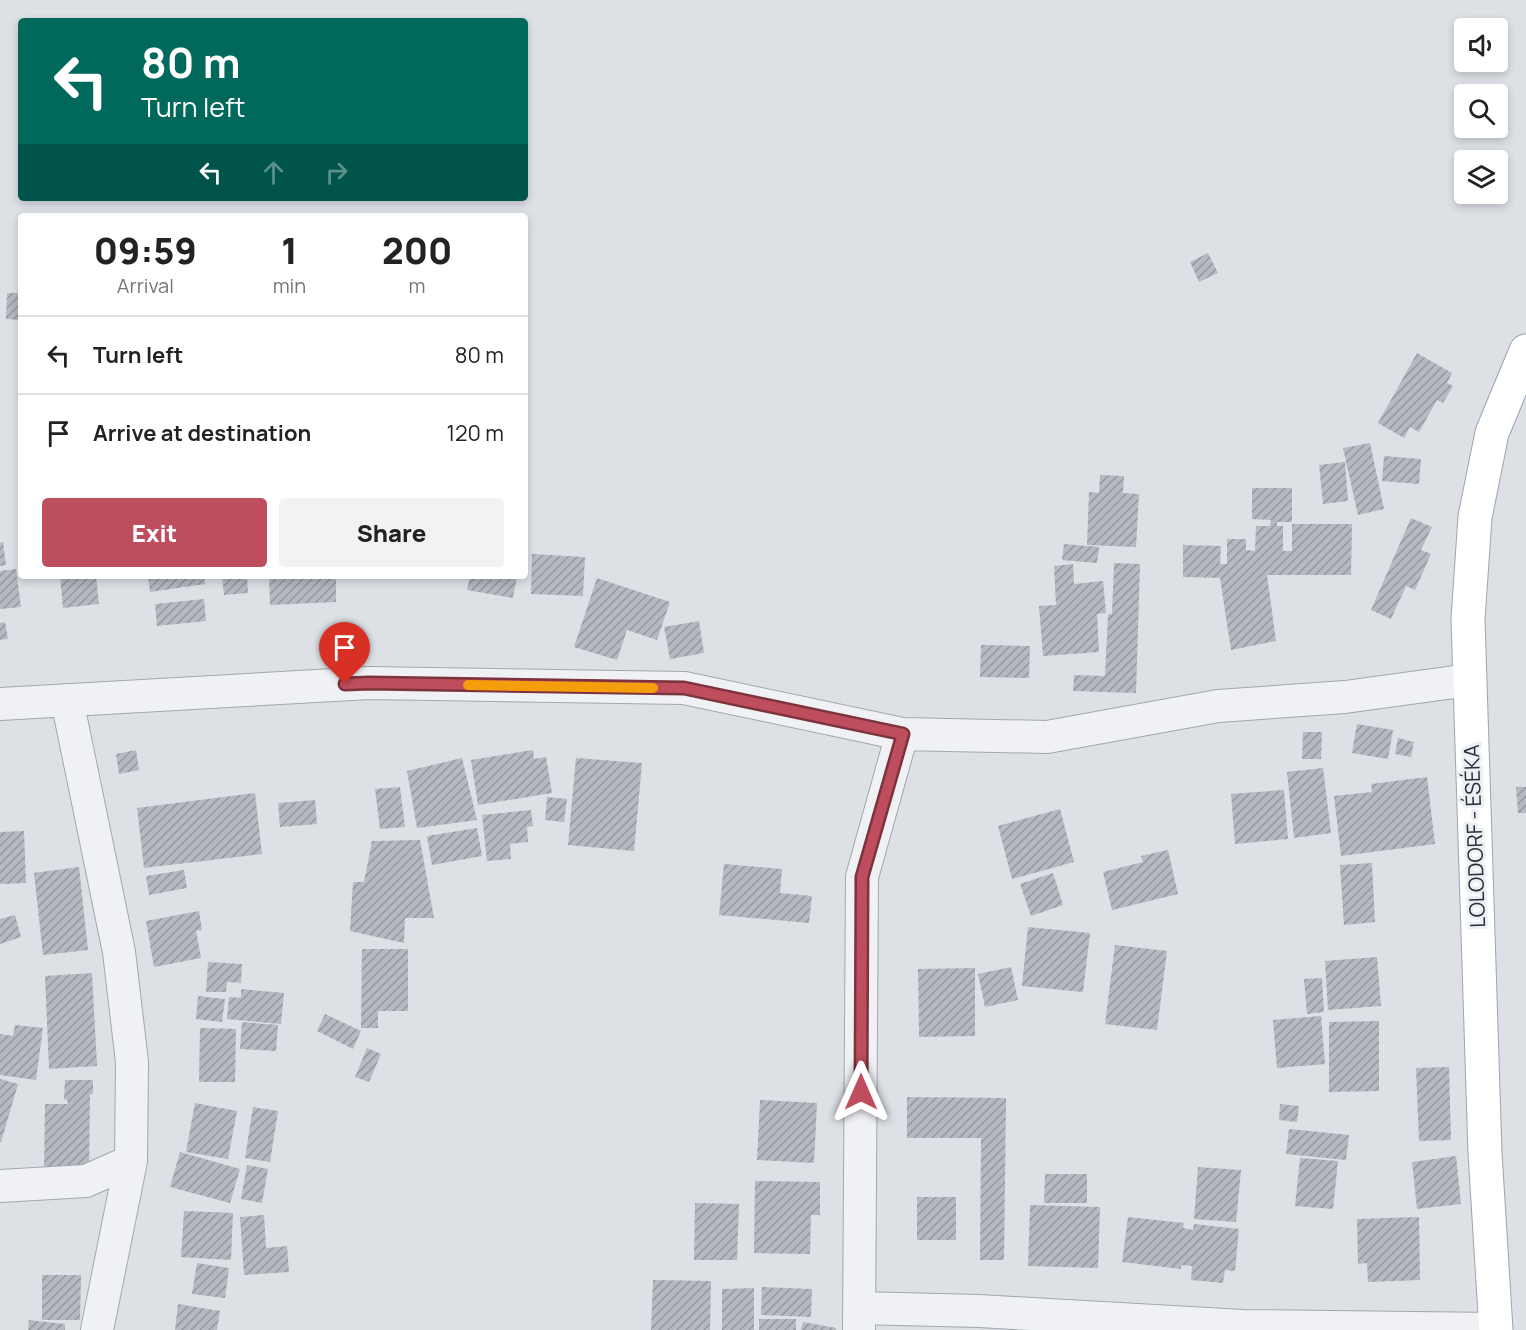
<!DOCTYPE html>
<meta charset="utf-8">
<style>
:root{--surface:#fff;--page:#f2f2f2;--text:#222;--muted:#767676;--line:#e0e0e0;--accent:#be4e5e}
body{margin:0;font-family:Manrope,sans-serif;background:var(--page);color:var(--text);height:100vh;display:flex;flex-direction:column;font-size:22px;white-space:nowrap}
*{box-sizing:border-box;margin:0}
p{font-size:20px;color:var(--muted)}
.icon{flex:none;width:33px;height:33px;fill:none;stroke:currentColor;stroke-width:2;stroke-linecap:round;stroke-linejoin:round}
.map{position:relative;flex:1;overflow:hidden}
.side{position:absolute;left:18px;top:213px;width:510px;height:366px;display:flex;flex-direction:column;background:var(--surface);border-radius:6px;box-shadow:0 3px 9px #0003}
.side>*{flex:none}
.banner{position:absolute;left:18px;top:18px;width:510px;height:183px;border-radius:6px;box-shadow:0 3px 9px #0003;background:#00695c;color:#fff;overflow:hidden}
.fabs{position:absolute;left:1454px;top:18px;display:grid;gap:12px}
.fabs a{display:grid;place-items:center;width:54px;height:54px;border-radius:6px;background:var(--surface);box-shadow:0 3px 9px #0003;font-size:30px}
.pin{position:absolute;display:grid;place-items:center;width:51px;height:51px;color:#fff;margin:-62px -26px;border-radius:50% 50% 50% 0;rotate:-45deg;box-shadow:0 0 6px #0007}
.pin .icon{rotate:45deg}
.me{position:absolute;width:66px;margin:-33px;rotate:0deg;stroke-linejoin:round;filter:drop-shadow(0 0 4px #0008)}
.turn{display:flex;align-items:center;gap:21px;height:126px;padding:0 24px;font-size:27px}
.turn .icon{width:78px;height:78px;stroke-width:2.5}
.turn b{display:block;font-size:42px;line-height:51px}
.lanes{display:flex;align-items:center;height:57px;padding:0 24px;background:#0003;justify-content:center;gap:30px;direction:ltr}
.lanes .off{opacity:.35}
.eta{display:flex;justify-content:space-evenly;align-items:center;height:102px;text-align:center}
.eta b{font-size:36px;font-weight:800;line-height:42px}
.cta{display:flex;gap:12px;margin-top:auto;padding:12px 24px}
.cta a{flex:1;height:69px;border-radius:6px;background:var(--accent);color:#fff;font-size:24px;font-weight:800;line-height:69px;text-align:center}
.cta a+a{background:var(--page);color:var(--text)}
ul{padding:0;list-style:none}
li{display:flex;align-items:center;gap:18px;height:78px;padding:0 24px;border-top:2px solid var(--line)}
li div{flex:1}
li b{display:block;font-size:22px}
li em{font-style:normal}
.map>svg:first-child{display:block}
</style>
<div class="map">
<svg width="1526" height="1330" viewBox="0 0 1526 1330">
<defs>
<pattern id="building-hatch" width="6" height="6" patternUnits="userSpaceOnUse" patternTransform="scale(1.5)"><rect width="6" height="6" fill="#b5b9c1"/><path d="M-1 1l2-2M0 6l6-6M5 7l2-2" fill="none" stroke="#93979e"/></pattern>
</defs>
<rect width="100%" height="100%" fill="#dde0e5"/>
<path fill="url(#building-hatch)" d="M1208,253L1218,273L1199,282L1190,262Z
M7,293H21V320L6,319Z
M1417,353L1452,373L1447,383L1453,386L1443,403L1437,400L1419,432L1410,427L1404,438L1378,423Z
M1370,443L1384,509L1358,515L1343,448Z
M1384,456L1421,459L1419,484L1382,481Z
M1345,462L1348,501L1323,504L1319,465Z
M1100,475L1124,476L1123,493L1139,494L1136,547L1087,545L1089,492L1099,493Z
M1252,488H1292V522H1277V526H1283V551H1292V524H1352L1351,575H1267L1276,641L1231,650L1220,578L1183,577V545L1221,546L1220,564H1227V539H1246V550L1255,551L1256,526H1270L1271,520L1252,519Z
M1411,518L1432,527L1421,550L1431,554L1415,590L1406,586L1391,619L1371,610Z
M3,542L6,565L0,566V543Z
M1064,544L1099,547L1097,563L1062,560Z
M532,554L585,557L583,596L531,594Z
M1114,563L1140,564L1136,693L1073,691L1074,675L1105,676L1108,614H1112Z
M1073,564L1074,584L1103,581L1106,613L1097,614L1099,652L1043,656L1039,606L1056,605L1054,566Z
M16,569L21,607L0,609V571Z
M60,576H96L99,604L63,608Z
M148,576H204L205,584L150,592Z
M222,576H247L248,593L224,595Z
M269,576H336V602L270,605Z
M470,576H517L513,598L467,590Z
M597,578L670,602L657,640L627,630L617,660L574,647Z
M204,599L206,621L157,626L155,604Z
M699,621L704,653L670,659L664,627Z
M5,622L8,639L0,640V623Z
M981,645L1030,646L1029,678L980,677Z
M1357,724L1393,730L1388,759L1352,753Z
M1303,732H1322L1321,759H1302Z
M1398,738L1414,742L1411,757L1395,754Z
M136,750L139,770L119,774L116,754Z
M533,750L534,759L546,757L552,793L478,805L471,760Z
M462,758L477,820L417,828L407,771Z
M576,758L642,763L634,851L568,845Z
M1323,768L1331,833L1294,838L1287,772Z
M1427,777L1435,844L1341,856L1334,796L1372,792L1371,784Z
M400,787L405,827L380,829L375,789Z
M1516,787H1526V813H1518Z
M1284,790L1288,839L1235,844L1231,794Z
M255,793L262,854L144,868L137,808Z
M547,797L567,799L564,822L545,820Z
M315,800L317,824L280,827L278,803Z
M1060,809L1074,862L1012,879L998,826Z
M531,810L533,826L527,827L528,842L510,844L511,859L487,861L482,815Z
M477,828L482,856L432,865L427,836Z
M24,831L26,883L0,884V832Z
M420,840L434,918H405L404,943L350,931L353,882H364L372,841Z
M1168,850L1178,894L1112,910L1103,872L1143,862L1141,856Z
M1372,863L1375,922L1344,925L1340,865Z
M724,864L782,869L780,893L812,896L809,923L719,915Z
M79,867L88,950L43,955L34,873Z
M184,870L187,888L149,895L146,876Z
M1053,873L1063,905L1031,916L1020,884Z
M199,911L202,930L196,931L201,958L154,967L146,921Z
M15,915L21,937L0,944V919Z
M1028,927L1090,933L1083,992L1022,986Z
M1115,945L1167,951L1157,1030L1105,1024Z
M362,949H408V1011H378V1028H361Z
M1377,957L1381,1006L1328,1010L1325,961Z
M208,962L242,964L241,983L227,982L226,992H206Z
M1011,967L1018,1000L985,1007L978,974Z
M975,968V1036L919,1037L918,969Z
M92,973L97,1066L49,1069L45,976Z
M1322,978L1324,1012L1307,1014L1304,979Z
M241,989L284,993L281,1024L227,1019L229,997L241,998Z
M198,996L225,999L222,1022L196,1019Z
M325,1014L361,1031L353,1049L317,1031Z
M1321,1016L1325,1064L1277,1068L1273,1020Z
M1379,1021V1091L1329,1092V1022Z
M242,1022L278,1025L276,1051L240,1049Z
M15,1025L43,1028L36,1080L0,1075V1034L13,1036Z
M200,1028L236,1029L235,1082H199Z
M367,1048L381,1054L369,1082L355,1077Z
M1449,1067L1451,1140L1419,1141L1416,1068Z
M0,1079L18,1084L1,1142H0Z
M65,1080H93V1094H90L89,1172H44L45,1104H68L67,1100L64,1099Z
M907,1097L1006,1098L1004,1260H980L981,1138H907Z
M760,1100L817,1103L814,1163L757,1160Z
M195,1103L237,1111L228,1159L186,1152Z
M1280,1104L1299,1106L1297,1122L1279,1120Z
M253,1107L278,1111L270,1162L245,1158Z
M1289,1129L1349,1135L1346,1160L1286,1154Z
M180,1152L240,1169L230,1203L170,1187Z
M1456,1156L1461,1204L1417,1209L1412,1162Z
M1300,1158L1338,1161L1333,1209L1295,1206Z
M247,1165L268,1169L262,1203L241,1199Z
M1198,1167L1241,1170L1236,1222L1194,1219Z
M1045,1174H1087V1203H1044Z
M755,1181L820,1182V1215H811L810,1254L754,1253Z
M917,1197H956V1240H917Z
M695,1203L739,1204L737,1260H694Z
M1030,1205L1100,1207L1098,1268L1028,1266Z
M184,1211L233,1213L231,1260L181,1257Z
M264,1215L266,1248L287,1246L289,1272L244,1275L240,1217Z
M1128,1217L1184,1223L1183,1228L1193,1230L1194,1224L1239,1229L1235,1271L1225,1270L1223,1283L1191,1280L1192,1266L1181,1265V1269L1122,1262Z
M1419,1217L1420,1280L1368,1282L1367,1263L1358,1264L1357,1219Z
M197,1263L229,1268L225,1298L192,1294Z
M42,1275H81L80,1320H42Z
M653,1280L711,1281L710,1330H651Z
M762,1287L812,1289L811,1317L761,1315Z
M754,1288V1330H722V1289Z
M178,1304L220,1311L217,1330H175Z
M759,1319H796V1330H759Z
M29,1320L65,1324V1330H28Z
M803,1322L836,1328V1330H801Z"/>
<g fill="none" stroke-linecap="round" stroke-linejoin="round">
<defs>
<path id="minor" d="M67,700L119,952L132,1062L131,1161L97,1330
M0,704L369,683L684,688L902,734L1047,737L1218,706L1345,697L1469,680
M0,1186L86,1181L131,1161
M859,1308L979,1311L1242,1326L1496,1329
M859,1330L862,877L902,734"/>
<path id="major" d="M1496,1330L1485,1153L1468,619L1475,517L1492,433L1526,351"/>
</defs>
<use href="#minor" stroke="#a3a7ae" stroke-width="34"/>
<use href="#major" stroke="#9da5af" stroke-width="35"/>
<use href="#minor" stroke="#eff1f4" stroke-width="32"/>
<use href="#major" stroke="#fff" stroke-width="33"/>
</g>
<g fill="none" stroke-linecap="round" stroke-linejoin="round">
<defs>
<path id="route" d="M345,684L369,683L684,688L903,734L862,877L861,1092"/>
</defs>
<use href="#route" stroke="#7c333d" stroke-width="15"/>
<use href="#route" stroke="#be4e5e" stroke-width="10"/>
<path stroke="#f59e0b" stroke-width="10" d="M468,685L653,688"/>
</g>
<g text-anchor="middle" stroke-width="6" stroke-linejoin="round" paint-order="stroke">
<g font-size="21" fill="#282e3a" stroke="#eceff3">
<text transform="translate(1475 836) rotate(-92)" y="7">LOLODORF - ÉSÉKA</text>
</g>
</g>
</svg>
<div class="fabs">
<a><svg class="icon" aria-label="sound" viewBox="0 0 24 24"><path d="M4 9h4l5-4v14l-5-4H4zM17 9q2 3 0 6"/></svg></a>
<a><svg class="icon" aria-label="search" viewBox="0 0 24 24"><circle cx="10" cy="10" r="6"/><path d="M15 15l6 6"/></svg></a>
<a><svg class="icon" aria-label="layers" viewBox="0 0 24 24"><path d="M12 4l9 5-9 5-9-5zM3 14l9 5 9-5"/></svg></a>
</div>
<div class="pin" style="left:345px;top:684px;background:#d93025"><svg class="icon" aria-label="arrive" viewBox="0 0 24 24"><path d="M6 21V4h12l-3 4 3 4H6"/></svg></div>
<svg class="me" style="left:861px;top:1092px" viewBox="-20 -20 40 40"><path d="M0-17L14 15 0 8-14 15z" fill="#be4e5e" stroke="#fff" stroke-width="4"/></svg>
<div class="banner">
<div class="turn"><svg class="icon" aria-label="left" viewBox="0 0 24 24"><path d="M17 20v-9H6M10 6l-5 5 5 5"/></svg><div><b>80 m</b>Turn left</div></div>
<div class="lanes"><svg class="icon" aria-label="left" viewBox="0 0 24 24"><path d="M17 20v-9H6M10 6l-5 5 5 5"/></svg><svg class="icon off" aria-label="ahead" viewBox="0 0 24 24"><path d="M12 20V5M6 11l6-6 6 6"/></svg><svg class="icon off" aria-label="right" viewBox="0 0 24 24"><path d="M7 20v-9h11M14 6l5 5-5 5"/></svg></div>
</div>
<section class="side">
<div class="eta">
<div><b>09:59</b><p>Arrival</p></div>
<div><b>1</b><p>min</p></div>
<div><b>200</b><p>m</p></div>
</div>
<ul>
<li><svg class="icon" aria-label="left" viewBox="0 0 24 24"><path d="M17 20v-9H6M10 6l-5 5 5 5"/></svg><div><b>Turn left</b></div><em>80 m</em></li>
<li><svg class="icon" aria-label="arrive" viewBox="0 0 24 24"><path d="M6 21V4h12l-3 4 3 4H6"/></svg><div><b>Arrive at destination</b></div><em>120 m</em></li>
</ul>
<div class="cta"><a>Exit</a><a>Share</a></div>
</section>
</div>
